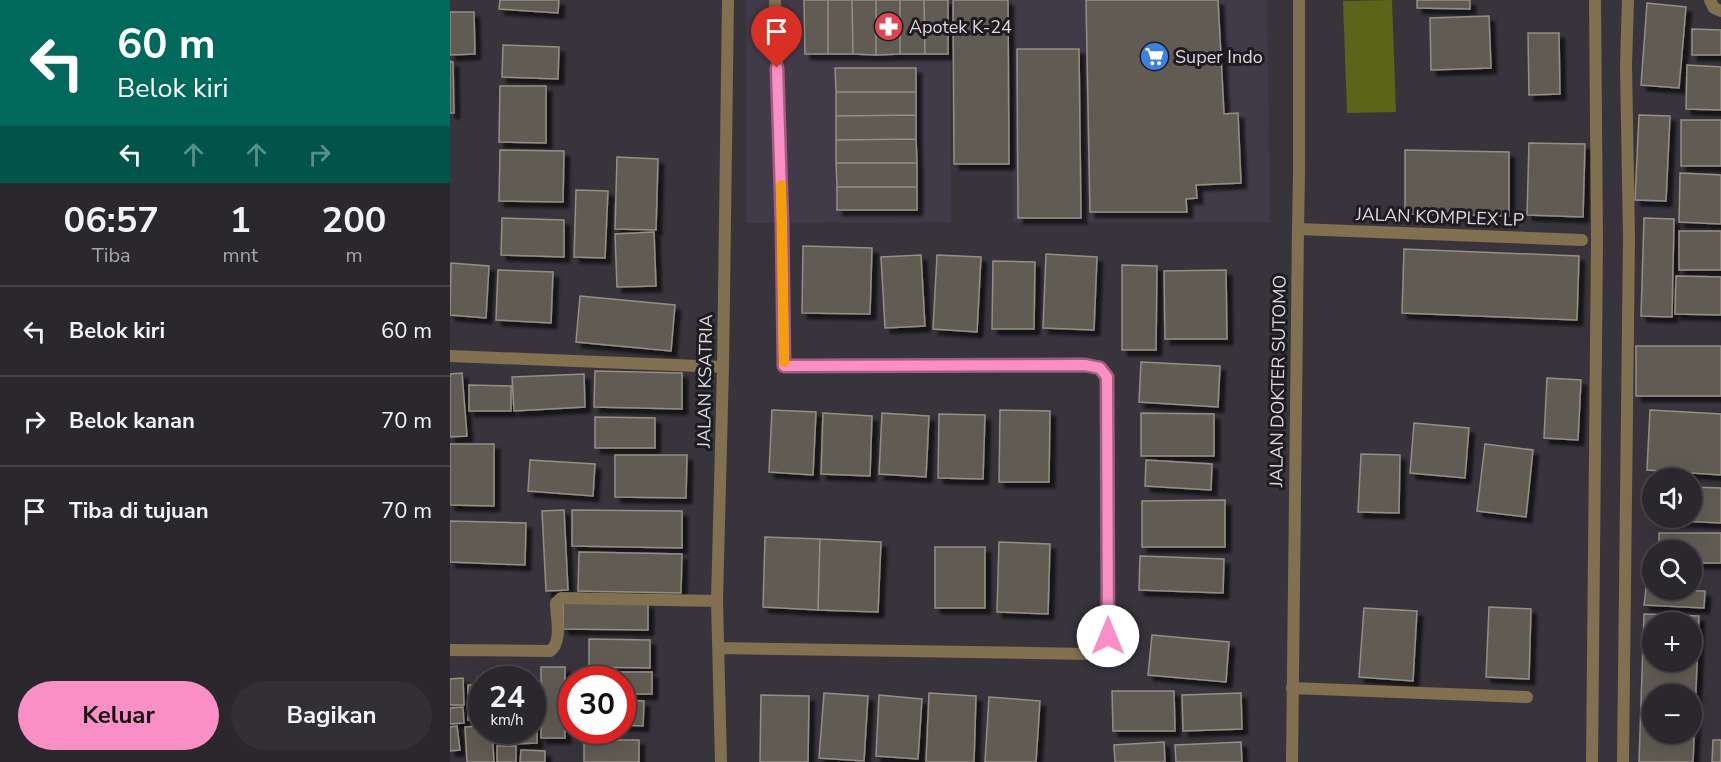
<!DOCTYPE html>
<html lang="id">
<meta charset="utf-8">
<style>
:root{--surface:#2a272d;--page:#322f35;--text:#f1f3f6;--muted:#a5a5aa;--line:#464449;--accent:#fa8fc6}
body{margin:0;font-family:"Nunito Sans",sans-serif;background:var(--page);color:var(--text);height:100vh;display:flex;flex-direction:column;font-size:22px;white-space:nowrap}
*{box-sizing:border-box;margin:0}
p{font-size:20px;color:var(--muted)}
.icon{flex:none;width:33px;height:33px;fill:none;stroke:currentColor;stroke-width:2;stroke-linecap:round;stroke-linejoin:round}
.map{position:relative;flex:1;overflow:hidden}
.panel{display:flex;flex-direction:column;background:var(--surface);width:450px}
.panel>*{flex:none}
.guide{background:#00695c;color:#fff;overflow:hidden}
.tools{position:absolute;left:1192px;top:468px;display:grid;gap:12px}
.tools a{display:grid;place-items:center;width:60px;height:60px;border-radius:50%;background:var(--surface);box-shadow:0 6px 24px #0002,0 0 0 2px var(--line);font-size:30px}
.speed{position:absolute;left:18px;top:666px;display:flex;gap:12px;font-size:30px;font-weight:700;text-align:center}
.speed>*{display:grid;place-content:center;width:78px;height:78px;border-radius:50%;background:var(--surface);box-shadow:0 6px 24px #0002,0 0 0 2px var(--line);line-height:1}
.speed small{font-size:15px;font-weight:400}
.speed .limit{border:9px solid #d22;background:#fff;color:#111}
.pin{position:absolute;display:grid;place-items:center;width:51px;height:51px;color:#fff;margin:-62px -26px;border-radius:50% 50% 50% 0;rotate:-45deg;box-shadow:0 0 6px #0007}
.pin .icon{rotate:45deg}
.me{position:absolute;width:66px;margin:-33px;rotate:0deg;stroke-linejoin:round;filter:drop-shadow(0 0 4px #0008)}
.turn{display:flex;align-items:center;gap:21px;height:126px;padding:0 18px;font-size:27px}
.turn .icon{width:78px;height:78px;stroke-width:2.5}
.turn b{display:block;font-size:42px;line-height:51px}
.lanes{display:flex;align-items:center;height:57px;padding:0 18px;background:#0003;justify-content:center;gap:30px;direction:ltr}
.lanes .off{opacity:.35}
.eta{display:flex;justify-content:space-evenly;align-items:center;height:102px;text-align:center}
.eta b{font-size:36px;font-weight:700;line-height:42px}
.primary-button{display:flex;gap:12px;margin-top:auto;padding:12px 18px}
.primary-button a{flex:1;height:69px;border-radius:36px;background:var(--accent);color:#111;font-size:24px;font-weight:700;line-height:69px;text-align:center}
.primary-button a+a{background:var(--page);color:var(--text)}
ul{padding:0;list-style:none}
li{display:flex;align-items:center;gap:18px;height:90px;padding:0 18px;border-top:2px solid var(--line)}
li div{flex:1}
li b{display:block;font-size:22px}
li em{font-style:normal}
main{display:flex;flex:1;min-height:0}
.map>svg:first-child{display:block}
</style>
<main>
<section class="panel">
<div class="guide">
<div class="turn"><svg class="icon" aria-label="left" viewBox="0 0 24 24"><path d="M17 20v-9H6M10 6l-5 5 5 5"/></svg><div><b>60 m</b>Belok kiri</div></div>
<div class="lanes"><svg class="icon" aria-label="left" viewBox="0 0 24 24"><path d="M17 20v-9H6M10 6l-5 5 5 5"/></svg><svg class="icon off" aria-label="ahead" viewBox="0 0 24 24"><path d="M12 20V5M6 11l6-6 6 6"/></svg><svg class="icon off" aria-label="ahead" viewBox="0 0 24 24"><path d="M12 20V5M6 11l6-6 6 6"/></svg><svg class="icon off" aria-label="right" viewBox="0 0 24 24"><path d="M7 20v-9h11M14 6l5 5-5 5"/></svg></div>
</div>
<div class="eta">
<div><b>06:57</b><p>Tiba</p></div>
<div><b>1</b><p>mnt</p></div>
<div><b>200</b><p>m</p></div>
</div>
<ul>
<li><svg class="icon" aria-label="left" viewBox="0 0 24 24"><path d="M17 20v-9H6M10 6l-5 5 5 5"/></svg><div><b>Belok kiri</b></div><em>60 m</em></li>
<li><svg class="icon" aria-label="right" viewBox="0 0 24 24"><path d="M7 20v-9h11M14 6l5 5-5 5"/></svg><div><b>Belok kanan</b></div><em>70 m</em></li>
<li><svg class="icon" aria-label="arrive" viewBox="0 0 24 24"><path d="M6 21V4h12l-3 4 3 4H6"/></svg><div><b>Tiba di tujuan</b></div><em>70 m</em></li>
</ul>
<div class="primary-button"><a>Keluar</a><a>Bagikan</a></div>
</section>
<div class="map">
<svg width="1271" height="762" viewBox="0 0 1271 762">
<defs>
<filter id="shadow"><feDropShadow dx="5.5" dy="5.5" stdDeviation="1.5" flood-color="#0009"/></filter>
</defs>
<rect width="100%" height="100%" fill="#38343c"/>
<path fill="#413a48" d="M296,0H500L501,222L297,223Z
M562,0H817L820,222H563Z"/>
<path fill="#5b6418" d="M942,0L946,112L897,113L893,1Z"/>
<path fill="#615b52" stroke="#958e85" stroke-width="1.5" fill-rule="evenodd" filter="url(#shadow)" d="M50,0H109L108,13L49,9Z
M354,0H378V54H355Z
M378,0H402L403,54H378Z
M402,0H426V55L403,54Z
M426,0H450V54L426,55Z
M450,0H474L475,54H450Z
M474,0H498V54H475Z
M503,0H558L559,164H504Z
M636,0H768L774,114L788,113L791,183L746,185L747,198L736,199L737,212H640Z
M967,0H1020V9L967,8Z
M1197,3L1236,7L1229,88L1191,85Z
M0,12H24L25,54L0,55Z
M1039,16L1041,68L981,70L980,18Z
M1242,29L1271,30V55H1242Z
M1078,33H1109L1110,94L1079,95Z
M53,45L109,47L108,79L52,77Z
M567,49H629L631,218H568Z
M0,61L3,62L4,113H0Z
M1237,65L1271,67V110L1236,109Z
M385,68H466V92H386Z
M50,86H96V143L49,142Z
M386,92H466V115L386,116Z
M466,115V139L386,140V116Z
M1189,115L1220,116L1216,201L1185,200Z
M1231,120H1271V166H1231Z
M466,139L467,163H386V140Z
M1079,143L1135,144L1133,217L1077,215Z
M50,150L114,151L113,202L49,201Z
M955,150L1059,152V216L955,214Z
M167,157L208,159L206,230L165,229Z
M386,163H467V187H387Z
M1230,173L1271,175V224L1229,222Z
M387,187H467V210H387Z
M126,190L158,191L155,258L124,257Z
M52,218L114,220V257L51,255Z
M1194,218L1224,219L1222,317L1191,316Z
M1229,231H1271V270H1229Z
M204,232L206,286L167,287L165,234Z
M353,246L422,248L420,314L352,313Z
M954,249L1129,256L1127,320L952,313Z
M596,254L647,257L644,330L593,328Z
M471,255L475,326L435,328L431,257Z
M487,255L531,257L527,332L483,329Z
M543,261L585,262L584,329H542Z
M1,263L39,266L36,318L0,315Z
M672,265L707,266L706,350H672Z
M48,270L103,272L101,323L46,320Z
M776,270L777,339H715L714,271Z
M1226,276L1271,277V315L1225,314Z
M130,296L225,305L221,351L126,342Z
M1186,346H1271V396H1186Z
M691,362L770,366L768,407L689,402Z
M145,371L232,373V409L144,407Z
M12,373L17,436L0,437V374Z
M134,374L135,407L64,411L62,377Z
M1097,378L1131,380L1128,440L1094,438Z
M19,385L61,386V411H19Z
M322,410L366,412L363,475L319,472Z
M550,410L600,411L599,482H549Z
M1200,410L1271,414V475L1197,470Z
M373,413L422,416L420,476L371,474Z
M432,413L479,416L476,477L429,474Z
M691,413L764,414V456H691Z
M489,414L535,415L533,479L488,478Z
M145,417L205,418V448H145Z
M964,423L1019,428L1015,478L960,473Z
M0,444H44V506L0,505Z
M1035,444L1083,450L1076,517L1027,511Z
M911,454L950,455L949,513L908,512Z
M165,455H237L236,498L165,497Z
M80,460L145,464L143,496L78,491Z
M696,460L762,464L761,490L695,486Z
M1242,487L1271,488V523L1212,520V518H1242Z
M775,500V547H692V501Z
M114,510L118,590L96,591L92,511Z
M122,510L232,511V548L122,546Z
M0,521L76,523L75,565L0,562Z
M1209,533H1271V563H1242V550H1209Z
M315,537L370,539L368,610L313,607Z
M370,539L431,542L428,612L368,610Z
M549,542L600,544L598,614L547,612Z
M485,547H535V608H485Z
M129,552L232,554L231,593L128,591Z
M690,556L774,559L773,593L689,590Z
M1196,588H1203V590L1255,591L1254,608L1194,605Z
M113,602L198,603V630L113,629Z
M1039,607L1081,609L1079,679L1036,677Z
M914,608L967,611L963,681L909,677Z
M1194,614L1249,616L1243,762H1189ZM1203,622H1242V662H1203ZM1203,694H1242V734H1203Z
M702,635L779,642L776,682L698,675Z
M139,639L200,640V668L139,667Z
M91,667H115V738H91Z
M155,672H202V694H172V680H155Z
M84,676L86,713H82V680H69V677Z
M13,678L14,705H0V679Z
M18,685H32V720H18Z
M662,691H724L725,731H663Z
M374,693L418,696L414,761L369,758Z
M479,693L526,696L524,762H476Z
M791,693L792,729L733,731L732,695Z
M311,695L359,696L358,762H310Z
M429,695L472,699L468,759L426,756Z
M539,697L590,701L586,762H535Z
M172,700L194,701L193,726L172,725Z
M13,707L14,723L0,724V708Z
M82,720H87V743L63,744V730H82Z
M7,726L10,750L0,751V727Z
M32,726V730H42L44,762H17L15,727Z
M134,740H189V762H134Z
M1263,740H1271V762H1262Z
M714,742L715,762H665L664,745Z
M791,742L792,762H726L725,745Z
M47,746H66V762H47Z
M71,750L95,751V762H70Z"/>
<g fill="none" stroke-linecap="round" stroke-linejoin="round">
<path stroke="#817150" stroke-width="12" d="M325,0L332,225L334,366
M1260,0L1264,8L1271,11
M848,229L1132,240
M842,688L1077,697
M1142,762L1147,241L1145,0
M1173,762L1179,237L1176,65L1178,0"/>
<path stroke="#817150" stroke-width="12" d="M0,356L273,367
M269,648L639,654C651,650 655,648 658,636L657,377L650,368L635,365L334,366
M0,650L100,651C113,642 106,617 106,603L111,598L267,601
M271,762L267,601L273,367L278,0
M842,762L848,229L849,173V0"/>
</g>
<g fill="none" stroke-linecap="round" stroke-linejoin="round">
<defs>
<path id="route" d="M327,68L332,225L334,366L635,365L650,368L657,377L658,636"/>
</defs>
<use href="#route" stroke="#a25d81" stroke-width="15"/>
<use href="#route" stroke="#fa8fc6" stroke-width="10"/>
<path stroke="#f59e0b" stroke-width="10" d="M331,185L334,362"/>
</g>
<defs>
<symbol id="pharmacy-disc" viewBox="-11 -11 22 22"><circle r="9.5" fill="#e0444e" stroke="#1e1c20"/><path d="M-2-6h4v4h4v4h-4v4h-4v-4h-4v-4h4Z" fill="#fff"/></symbol>
<symbol id="supermarket-disc" viewBox="-11 -11 22 22"><circle r="9.5" fill="#3f7fe0" stroke="#1e1c20"/><path d="M-6-5.5h2.5l.6 2H6L4.5 2H-2.5L-4.4-4H-6ZM-1.5 3.2a1.3 1.3 0 1 0 .1 0ZM3 3.2a1.3 1.3 0 1 0 .1 0Z" fill="#fff"/></symbol>
</defs>
<g fill-rule="evenodd">
<use href="#pharmacy-disc" x="422" y="10" width="33" height="33"/>
<use href="#supermarket-disc" x="688" y="40" width="33" height="33"/>
</g>
<g text-anchor="middle" stroke-width="6" stroke-linejoin="round" paint-order="stroke">
<g font-size="18" fill="#dcdadf" stroke="#1e1c20" text-anchor="start">
<text x="459" y="33">Apotek K-24</text>
<text x="725" y="63">Super Indo</text>
</g>
<g font-size="18" fill="#dcdadf" stroke="#1e1c20">
<text transform="translate(990 217) rotate(2)" y="6">JALAN KOMPLEX LP</text>
<text transform="translate(255 381) rotate(-89)" y="6">JALAN KSATRIA</text>
<text transform="translate(828 381) rotate(-89)" y="6">JALAN DOKTER SUTOMO</text>
</g>
</g>
</svg>
<div class="tools">
<a><svg class="icon" aria-label="sound" viewBox="0 0 24 24"><path d="M4 9h4l5-4v14l-5-4H4zM17 9q2 3 0 6"/></svg></a>
<a><svg class="icon" aria-label="search" viewBox="0 0 24 24"><circle cx="10" cy="10" r="6"/><path d="M15 15l6 6"/></svg></a>
<a>+</a>
<a>−</a>
</div>
<div class="speed"><div>24<small>km/h</small></div><div class="limit">30</div></div>
<div class="pin" style="left:327px;top:68px;background:#d93025"><svg class="icon" aria-label="arrive" viewBox="0 0 24 24"><path d="M6 21V4h12l-3 4 3 4H6"/></svg></div>
<svg class="me" style="left:658px;top:636px" viewBox="-20 -20 40 40"><circle r="19" fill="#fff"/><path d="M0-13L10 11 0 6-10 11z" fill="#fa8fc6"/></svg>
</div>
</main>
